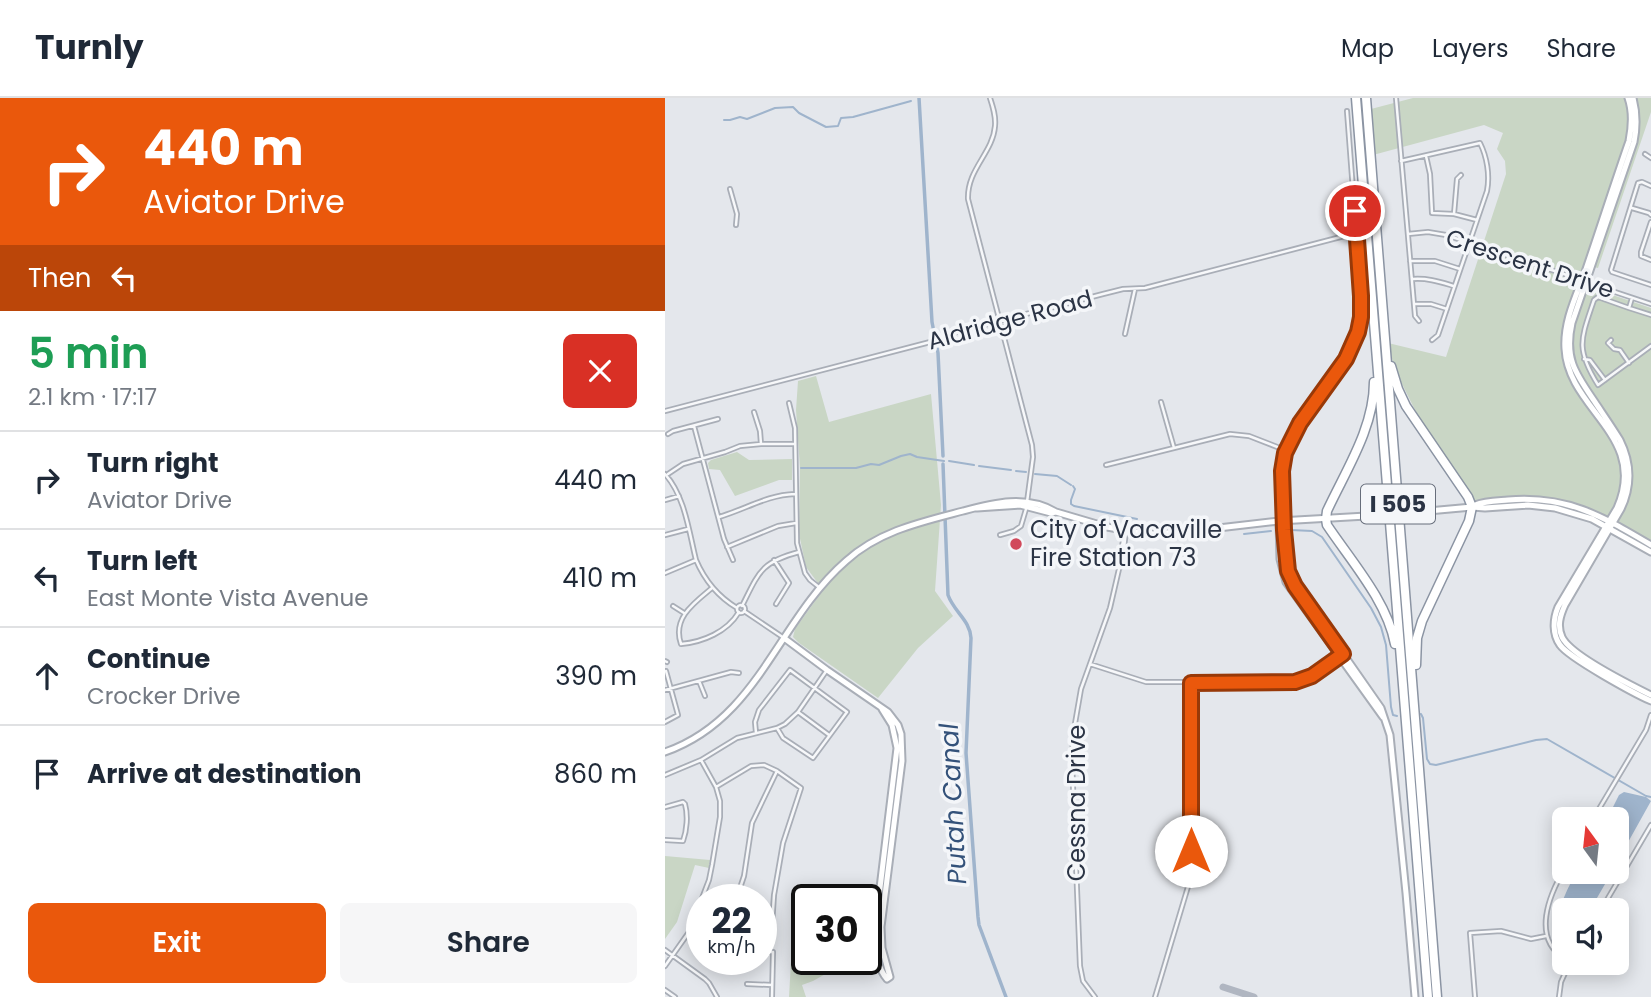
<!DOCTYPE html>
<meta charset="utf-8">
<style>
:root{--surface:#fff;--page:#f6f6f7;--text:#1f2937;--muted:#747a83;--line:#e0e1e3;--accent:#ea580c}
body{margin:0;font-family:Poppins,sans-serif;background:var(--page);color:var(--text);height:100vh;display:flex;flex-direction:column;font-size:26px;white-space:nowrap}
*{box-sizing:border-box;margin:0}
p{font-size:23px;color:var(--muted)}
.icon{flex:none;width:38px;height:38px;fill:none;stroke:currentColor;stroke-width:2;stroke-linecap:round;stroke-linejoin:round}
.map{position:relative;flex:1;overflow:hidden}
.drawer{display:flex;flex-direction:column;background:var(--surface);width:665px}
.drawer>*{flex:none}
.guide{background:#ea580c;color:#fff;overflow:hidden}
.needle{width:46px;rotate:345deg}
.buttons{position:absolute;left:887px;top:709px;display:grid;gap:14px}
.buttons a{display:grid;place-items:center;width:77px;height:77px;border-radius:10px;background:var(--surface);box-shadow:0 4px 18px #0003;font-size:35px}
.speed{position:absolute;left:21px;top:786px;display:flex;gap:14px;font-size:35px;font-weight:700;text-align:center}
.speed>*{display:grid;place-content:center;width:91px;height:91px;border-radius:50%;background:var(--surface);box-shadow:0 4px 18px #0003;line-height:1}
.speed small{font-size:18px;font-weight:400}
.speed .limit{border:4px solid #111;border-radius:10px;background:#fff;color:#111}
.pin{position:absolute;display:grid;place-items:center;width:60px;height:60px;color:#fff;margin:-30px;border:4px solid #fff;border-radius:50%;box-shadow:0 2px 7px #0007}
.me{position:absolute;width:77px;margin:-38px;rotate:0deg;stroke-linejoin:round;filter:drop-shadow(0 0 5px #0008)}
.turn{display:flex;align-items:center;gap:24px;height:147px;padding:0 28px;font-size:32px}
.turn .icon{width:91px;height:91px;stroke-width:2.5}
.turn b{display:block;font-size:49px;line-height:60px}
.then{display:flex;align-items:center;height:66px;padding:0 28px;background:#0003;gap:14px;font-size:26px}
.round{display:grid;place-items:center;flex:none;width:74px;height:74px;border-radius:10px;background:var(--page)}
.summary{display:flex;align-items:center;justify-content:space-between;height:119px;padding:0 28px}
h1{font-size:42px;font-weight:600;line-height:52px;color:#1e9e55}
.cta{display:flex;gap:14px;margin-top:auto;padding:14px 28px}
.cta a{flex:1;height:80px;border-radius:10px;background:var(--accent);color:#fff;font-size:28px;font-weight:600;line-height:80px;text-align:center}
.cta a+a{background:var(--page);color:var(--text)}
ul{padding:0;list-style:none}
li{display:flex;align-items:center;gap:21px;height:98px;padding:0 28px;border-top:2px solid var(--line)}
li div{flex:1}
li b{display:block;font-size:26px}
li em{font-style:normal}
header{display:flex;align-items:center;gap:42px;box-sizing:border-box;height:98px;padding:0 35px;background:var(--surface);border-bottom:2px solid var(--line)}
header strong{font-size:33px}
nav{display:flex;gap:38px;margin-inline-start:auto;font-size:24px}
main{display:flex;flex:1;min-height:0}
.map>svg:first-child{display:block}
</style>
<header>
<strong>Turnly</strong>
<nav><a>Map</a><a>Layers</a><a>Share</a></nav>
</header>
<main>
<section class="drawer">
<div class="guide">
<div class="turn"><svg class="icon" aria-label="right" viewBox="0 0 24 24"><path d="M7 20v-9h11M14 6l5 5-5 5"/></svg><div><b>440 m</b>Aviator Drive</div></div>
<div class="then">Then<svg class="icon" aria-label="left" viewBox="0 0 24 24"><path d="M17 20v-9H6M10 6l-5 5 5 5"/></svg></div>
</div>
<div class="summary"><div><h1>5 min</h1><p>2.1 km · 17:17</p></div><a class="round" style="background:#d93025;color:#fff"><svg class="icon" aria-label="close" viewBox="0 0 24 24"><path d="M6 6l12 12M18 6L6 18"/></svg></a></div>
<ul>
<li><svg class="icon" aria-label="right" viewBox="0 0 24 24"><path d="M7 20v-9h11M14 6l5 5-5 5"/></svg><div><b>Turn right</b><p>Aviator Drive</p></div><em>440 m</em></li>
<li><svg class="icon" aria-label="left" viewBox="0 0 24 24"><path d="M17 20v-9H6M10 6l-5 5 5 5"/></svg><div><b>Turn left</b><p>East Monte Vista Avenue</p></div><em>410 m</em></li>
<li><svg class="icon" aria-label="ahead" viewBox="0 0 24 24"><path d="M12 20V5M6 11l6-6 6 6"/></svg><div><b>Continue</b><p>Crocker Drive</p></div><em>390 m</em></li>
<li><svg class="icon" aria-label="arrive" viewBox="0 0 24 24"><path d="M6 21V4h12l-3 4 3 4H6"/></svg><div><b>Arrive at destination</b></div><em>860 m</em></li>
</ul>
<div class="cta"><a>Exit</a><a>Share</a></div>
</section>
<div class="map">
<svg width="986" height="899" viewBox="0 0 986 899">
<rect width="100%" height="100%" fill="#e4e7ec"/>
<path fill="#c9d6c5" d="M748,0H986V14L933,170L929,169L926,176L916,174L909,184L986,210V447L954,428L900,405L847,401L807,409L760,332L730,272L723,245L781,259L841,76L840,63L832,51L838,35L819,27L708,57L706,11Z
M151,278L164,324L266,296L276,407L270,493L288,518L253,550L213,600L134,545L128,539L130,531L158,492L141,469L134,436L135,370L131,312L133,283Z
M72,354L84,362L127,361V382H114L70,398L55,372L44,371L43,365L46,362Z
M0,758L45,762L44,770L30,767L12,824L0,841Z
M127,845L142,847V861H163L164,874L148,883L137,887L141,899H124Z"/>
<path fill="#9fb4cc" d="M959,694L981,699L986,703L952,764V721H942L954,697Z
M912,774H947L925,812H900L899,845C887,820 899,796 912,774Z"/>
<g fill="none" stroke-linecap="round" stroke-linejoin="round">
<path stroke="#9fb4cc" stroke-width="2" d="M59,22H65L75,19L82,21L110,10L128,9L134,15L161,29L173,28L176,20L188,19L246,3
M284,363L309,367
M314,368L346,372
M136,370H191L206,366L214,367L236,358L245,356L252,359L279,363
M351,373L361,374
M370,376L392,378L406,387
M408,388L410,391L406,402V406L409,408L472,421
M626,432L647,433L657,439L706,510L716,529L721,547L726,609L728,617L732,618
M579,436L606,433
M756,616L758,620L762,661L765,666L771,667L871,642L882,641L981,698L986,699"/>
<path stroke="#9fb4cc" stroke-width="3.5" d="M254,0L267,224L273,255L278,358
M278,366L283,497C289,514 305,522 306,540L301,655L313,819L314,827L341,899"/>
<path stroke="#b0b6c1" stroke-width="7" d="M558,889L589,899"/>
<defs>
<path id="street" d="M325,0C328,9 331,18 330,28C328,55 302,71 303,101L367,347L368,359L362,404
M731,0L750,218L754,223
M980,56L986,60
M761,58L765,76L767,115L789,116L812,122
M736,63L815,45C822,59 825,77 822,93L773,237L767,242
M986,88L977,84L973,85L946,172L947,174L986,187
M65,91L72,116L71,127
M967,110L984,115L986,117
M789,116L792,81L796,77
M986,124L976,154V158L986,162
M743,136L763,134L781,137L917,182
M745,163H770L795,171
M748,181C763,180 775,184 789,188
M923,185L986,206
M967,200L964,210L933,199L929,202C916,241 910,250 933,287L986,248
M749,206H766L782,211
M964,210L986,217
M460,236L470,191
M946,242L943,245L949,251L955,252L964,265
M919,261L925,262L940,282
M496,304L509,350
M124,305L130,330L132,445L140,475L145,482L155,490
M0,313L269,243L292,234L438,196L458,191L480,190L691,135
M89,314L95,333L96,346
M29,328L59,441L68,462
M3,336L8,333L53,321
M441,367L565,336L584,338L620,352
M617,373L619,422
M0,376C20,398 24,434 31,462C40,483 52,498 72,510
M3,376L18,366L60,354L75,348L96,346H130
M0,402L14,398
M54,419C81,411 102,397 130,396
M614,421C614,395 613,371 624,346C639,311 671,286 687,251C694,234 696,216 696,198L682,13
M0,437L23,431
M335,437L349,433L356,428L361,411
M62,449L113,428L131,425
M109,462L124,485L111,506
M454,471L453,466L460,434
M0,475L31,462
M47,490C29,505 7,520 16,546C38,544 62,534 74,514
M72 511a4 4 0 1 1 8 0a4 4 0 1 1-8 0Z
M8,508L19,515
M77,508C94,474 96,464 134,454
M79,513L119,540
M0,563L2,564
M425,566L481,584H623L647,578L675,558
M34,583L40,598
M0,592L66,574L74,575
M133,614L164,637
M0,624L13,617L1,573
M91,635L90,624L94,612L125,572L182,614L148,660L118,640L112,630
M0,677L36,662L72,640L112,630L120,626L133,614L162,572
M51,689L86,668L99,667L112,673L136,690L118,745L109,797L106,842
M0,709L18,704L20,706C23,717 22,732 18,743L0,742
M928,721L981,632L986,617
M900,770C884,797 866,840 900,861
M71,802L79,778L87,725L112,673
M936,812L986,727
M96,824H108
M24,834L37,839
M0,852L40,881L44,885L52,899
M96,854H108L107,899
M0,868L24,834L44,782L47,767L55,719V703L51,689L36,662
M82,886L107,887
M0,892L10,899
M430,899L418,883L415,868L407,663L408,637L416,591L445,510L454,471L457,467L461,433
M490,899L525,782L526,585
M810,899L805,835L836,833L866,841L881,838
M894,899L896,884L905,864"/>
<path id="secondary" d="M963,0C968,14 967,28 964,43C949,86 935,130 920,174C911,198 898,224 900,251C903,312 984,338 952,410L893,509C888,521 887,536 895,547C904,560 970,596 986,603
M968,0C972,15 972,29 969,44L907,225C899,261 911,276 930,304C938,316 947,329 955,342C966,364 967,388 956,411L900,507C895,518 892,528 897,539C906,558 966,587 986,597
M810,407C820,403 831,403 843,402C902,397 937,418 986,447
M391,414L442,429L475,435L489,436L536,432L614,423L719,417
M741,415L807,409L820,410L863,407L890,410L927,421L986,454
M614,423L615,461L621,484L718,619
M619,423L621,463L626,481L716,610L725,637L741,795L750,899
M119,540L162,572L223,614L233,627L236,636L237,663L216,829L217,850L225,879L222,881C213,871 210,853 209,839L232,650L227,627L217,611
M0,654C94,621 112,523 181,463C214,433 256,424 298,413C328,405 361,396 391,414L386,415L355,407L312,410"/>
<path id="highway" d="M691,0L763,899
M701,0L772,899
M726,268L733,291L741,308L803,399L807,409L804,423L757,523L752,540L751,567
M709,284C709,330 681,372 662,413L661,421L662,427C686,463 722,503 730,546"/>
</defs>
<use href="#street" stroke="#a9aeb7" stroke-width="6"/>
<use href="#secondary" stroke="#a9aeb7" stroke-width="9"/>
<use href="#highway" stroke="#8b94a3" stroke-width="11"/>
<use href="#street" stroke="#f7f8fa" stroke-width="2.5"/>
<use href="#secondary" stroke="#fff" stroke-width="5"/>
<use href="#highway" stroke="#fff" stroke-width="8"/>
<defs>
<path id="secondary-bridge" d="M719,417L741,415"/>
</defs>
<use href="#secondary-bridge" stroke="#a9aeb7" stroke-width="9" stroke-linecap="butt"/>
<use href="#secondary-bridge" stroke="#fff" stroke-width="5"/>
</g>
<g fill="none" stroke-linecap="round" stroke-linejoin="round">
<defs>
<path id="route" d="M526,753V585L630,584L647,578L678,556L630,488L623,473L619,432L617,373L620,355L635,325L681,261L693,234L696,219V198L690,113"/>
</defs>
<use href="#route" stroke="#983908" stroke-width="18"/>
<use href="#route" stroke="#ea580c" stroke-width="12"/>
</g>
<circle fill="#d1495b" stroke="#f4f6f9" stroke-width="2.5" cx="351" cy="446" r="7"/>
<g text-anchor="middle" stroke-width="7" stroke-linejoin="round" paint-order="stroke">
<rect fill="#f4f6f9" stroke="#676e7b" stroke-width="2" x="696" y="386.5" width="74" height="39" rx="5"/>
<g font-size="23" font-weight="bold" fill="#2b3445">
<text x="733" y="414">I 505</text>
</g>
<g font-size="24" fill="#2b3445" stroke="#f4f6f9">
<text transform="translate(865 166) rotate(18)" y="8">Crescent Drive</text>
<text transform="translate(345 222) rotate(-15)" y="8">Aldridge Road</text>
<text transform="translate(412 705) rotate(-90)" y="8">Cessna Drive</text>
</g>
<g font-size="24" fill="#2b3445" stroke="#f4f6f9" text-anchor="start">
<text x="365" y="440">City of Vacaville<tspan x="365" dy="28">Fire Station 73</tspan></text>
</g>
<g font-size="26" font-style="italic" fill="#34527a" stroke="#f4f6f9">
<text transform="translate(288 706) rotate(-93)" y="9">Putah Canal</text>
</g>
</g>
</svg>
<div class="buttons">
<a><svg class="needle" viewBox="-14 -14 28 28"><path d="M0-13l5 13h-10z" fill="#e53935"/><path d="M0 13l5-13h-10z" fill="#747a83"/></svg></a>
<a><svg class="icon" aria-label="sound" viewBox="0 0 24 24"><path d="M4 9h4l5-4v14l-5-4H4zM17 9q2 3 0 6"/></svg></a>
</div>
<div class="speed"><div>22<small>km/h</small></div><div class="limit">30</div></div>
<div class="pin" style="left:690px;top:113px;background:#d93025"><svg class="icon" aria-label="arrive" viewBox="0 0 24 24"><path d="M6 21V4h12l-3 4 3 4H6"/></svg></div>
<svg class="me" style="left:526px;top:753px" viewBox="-20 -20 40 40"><circle r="19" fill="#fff"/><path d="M0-13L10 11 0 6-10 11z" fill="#ea580c"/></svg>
</div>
</main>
